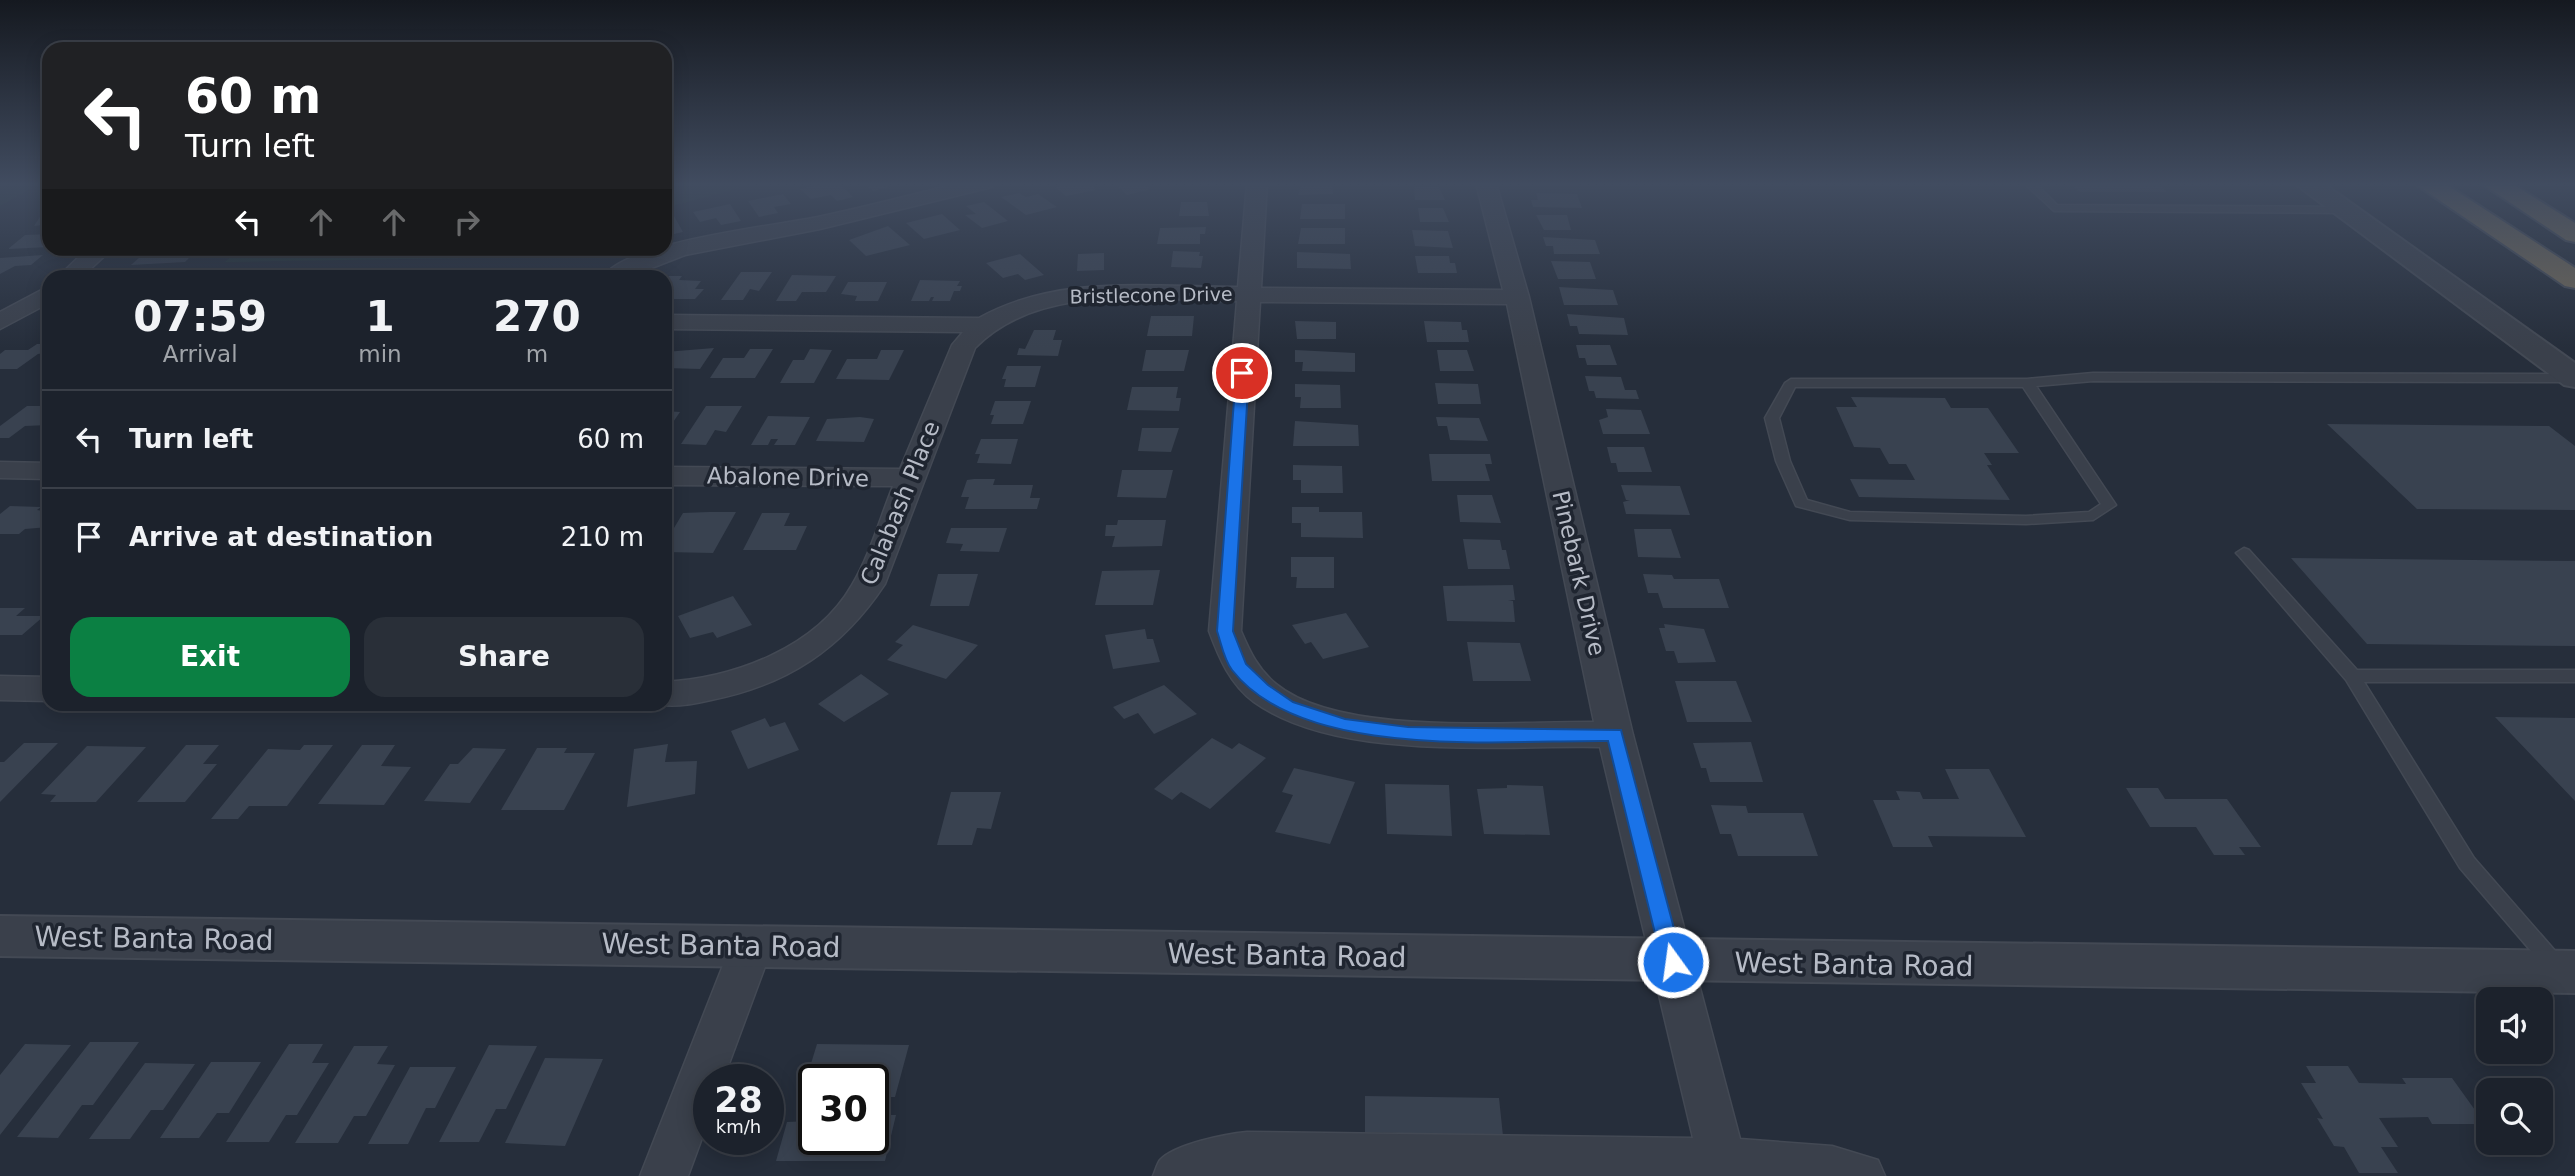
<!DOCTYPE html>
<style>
:root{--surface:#1c222c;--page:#292f38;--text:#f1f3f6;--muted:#a0a4a9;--line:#3a3f48;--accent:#0b8043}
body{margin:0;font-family:"DejaVu Sans",sans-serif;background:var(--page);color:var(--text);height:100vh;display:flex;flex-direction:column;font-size:26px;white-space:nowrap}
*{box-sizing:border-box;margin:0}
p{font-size:23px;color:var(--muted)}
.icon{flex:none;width:38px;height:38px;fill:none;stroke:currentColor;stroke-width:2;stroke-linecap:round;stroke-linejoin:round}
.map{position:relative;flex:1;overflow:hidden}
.details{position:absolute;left:42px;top:270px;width:630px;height:441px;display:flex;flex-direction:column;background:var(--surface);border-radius:21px;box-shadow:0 4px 18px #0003,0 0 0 2px var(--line)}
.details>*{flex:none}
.banner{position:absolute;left:42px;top:42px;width:630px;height:214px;border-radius:21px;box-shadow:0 4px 18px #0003,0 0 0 2px var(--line);background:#202124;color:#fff;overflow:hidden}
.buttons{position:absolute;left:2476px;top:987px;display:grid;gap:14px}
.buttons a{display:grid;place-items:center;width:77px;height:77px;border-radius:14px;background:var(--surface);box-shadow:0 4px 18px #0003,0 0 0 2px var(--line);font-size:35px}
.speed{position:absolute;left:693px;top:1064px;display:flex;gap:14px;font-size:35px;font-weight:700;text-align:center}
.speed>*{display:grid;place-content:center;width:91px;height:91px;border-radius:50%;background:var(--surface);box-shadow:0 4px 18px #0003,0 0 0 2px var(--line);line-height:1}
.speed small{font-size:18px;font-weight:400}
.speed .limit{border:4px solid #111;border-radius:10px;background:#fff;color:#111}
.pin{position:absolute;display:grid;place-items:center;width:60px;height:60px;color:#fff;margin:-30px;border:4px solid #fff;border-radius:50%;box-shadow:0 2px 7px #0007}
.me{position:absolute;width:77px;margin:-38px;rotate:346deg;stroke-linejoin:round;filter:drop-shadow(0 0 5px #0008)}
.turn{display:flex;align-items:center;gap:24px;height:147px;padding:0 28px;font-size:32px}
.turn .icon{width:91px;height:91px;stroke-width:2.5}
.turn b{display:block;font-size:49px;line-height:60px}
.lanes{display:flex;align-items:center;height:66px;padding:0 28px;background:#0003;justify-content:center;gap:35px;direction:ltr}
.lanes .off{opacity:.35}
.eta{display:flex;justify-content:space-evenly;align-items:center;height:119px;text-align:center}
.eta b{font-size:42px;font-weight:800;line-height:49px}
.primary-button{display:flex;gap:14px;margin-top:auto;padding:14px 28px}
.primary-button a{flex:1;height:80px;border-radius:21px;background:var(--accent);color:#fff;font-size:28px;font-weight:800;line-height:80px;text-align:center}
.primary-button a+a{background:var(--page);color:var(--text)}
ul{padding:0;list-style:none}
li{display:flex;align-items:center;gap:21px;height:98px;padding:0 28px;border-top:2px solid var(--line)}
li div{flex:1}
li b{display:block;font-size:26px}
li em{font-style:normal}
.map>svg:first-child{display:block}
</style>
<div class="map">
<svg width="2575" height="1176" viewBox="0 0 2575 1176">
<rect width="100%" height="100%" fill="#262e3b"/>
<path fill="#28383c" d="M0,183H41L0,206Z
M665,183H759L665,208Z
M240,248H509V249L471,258L225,262Z"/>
<path fill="#394250" d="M825,183H839L853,197L837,201L831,195L811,199L800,189Z
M863,183H884L889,187L873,191Z
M1067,183H1090L1096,190L1066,196L1055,187Z
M1114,183H1144L1151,189L1127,195Z
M1302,183H1332L1333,194L1298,195Z
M1534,183H1574L1575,186H1535Z
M2070,183H2157L2167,192H2079Z
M1414,187H1439L1445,200H1415Z
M1019,193L1026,197L1038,194L1057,207L1026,215L1001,197Z
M1536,193L1577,194L1582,208L1533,207L1531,200H1538Z
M783,194L791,204L774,207L778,213L759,217L748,201Z
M984,202L1008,221L982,228L965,215L976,214L966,206Z
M1181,202H1207L1209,216H1179Z
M730,204L741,221L721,225L716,218L700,222L693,212Z
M1302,204H1345V219H1300Z
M1418,208H1443L1449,222H1420Z
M43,212H49V224L34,226Z
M942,214L960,230L924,239L906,223Z
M1536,215H1567L1571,230H1544Z
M674,216L683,232L665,236V217Z
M888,226L910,245L866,256L849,240Z
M1206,227L1205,234H1200V244H1157L1160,228Z
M1301,228H1345V244H1298Z
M1412,230L1448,231L1453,248L1415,246Z
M49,234V247L8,249L25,235Z
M1543,237L1595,240L1600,254H1554L1553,246H1546Z
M150,248H199L185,262L131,265Z
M618,248L598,256L579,249V248Z
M1173,251L1200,252L1199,256H1203L1201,268L1171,267Z
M1297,252L1350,254L1351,269L1297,268Z
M1104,253V270L1077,271L1078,254Z
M1020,254L1044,275L1025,280L1018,274L1003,278L986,263Z
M43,255L31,265L15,266L0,274V258Z
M1415,256H1449L1450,263H1455L1457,273H1418Z
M1551,261L1590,262L1596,279H1558Z
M741,272H772L759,291L750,289L743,300H721Z
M792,275L836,276L826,292H802L796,301H776Z
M669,276H682L679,280L701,281L695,289H704L695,299H666L665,281Z
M920,280L960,281L957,286H962L960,291H954L950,301H932L934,297H931L929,301H911Z
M848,282H887L878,301H855L857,296L841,294Z
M1559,287L1613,290L1618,305H1564Z
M1567,314L1624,318L1628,335L1579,334L1577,326H1570Z
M1151,316H1194L1192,336H1147Z
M1295,321L1336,322V339H1297Z
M1424,321L1461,322L1462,330H1467L1469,342H1427Z
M1034,330H1056L1053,340H1062L1058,356L1017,355L1019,348L1025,349Z
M37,344H49V352L38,354L17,369H0V354L5,350H28Z
M1576,345H1610L1617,365H1587L1585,358H1579Z
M714,348L700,369L665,368V352Z
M750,349H773L755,378H710L723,358H744Z
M810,349L832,350L814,383H780L793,360H804Z
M881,350H904L889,380L836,379L847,359H877Z
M1146,350H1189L1184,371H1142Z
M1295,350L1355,353V372L1302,371L1303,362H1295Z
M1437,350H1467L1474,371H1440Z
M1007,366H1041L1035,387H1004L1006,379H1002Z
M1585,376L1621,377L1625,390H1636L1639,399L1596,398L1594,391H1589Z
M1435,383L1478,384L1481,404H1438Z
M1295,384L1340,385L1341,408H1300L1301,397H1295Z
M1132,387H1178L1176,398H1181L1179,411L1127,410Z
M1851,397L1945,398L1951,408H1988L2019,453H1984L1992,465H1987L2010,500L1859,497L1850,479L1915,480L1906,464H1889L1880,448L1854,447L1836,407H1857Z
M995,401H1031L1023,424H991L994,415H990Z
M27,406H49V425L25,426L9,438H0V426Z
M706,406H742L726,432L715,430L706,445L681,444Z
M1606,409L1641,410L1650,434H1603L1599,420L1608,417Z
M665,411L680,412L665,434Z
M768,416L810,417L795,445H774L778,439H771L768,445H751Z
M860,417L874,419L864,442L816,441L827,419Z
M1436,417L1479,418L1488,441L1450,440L1447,426H1438Z
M1295,421L1358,425L1359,446H1293Z
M2327,424L2549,426L2575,446V510L2417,509Z
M1142,428H1179L1171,452L1138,451Z
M981,439H1018L1011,464L977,463L980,454H975Z
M1607,447H1644L1652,472H1618L1616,463H1611Z
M1429,454H1490L1492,464H1485L1490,481H1432Z
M1293,465L1342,466L1343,493H1301V480H1293Z
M1122,470H1173L1166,498L1117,497Z
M974,479H995L993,485H1033L1030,498H1040L1037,509H965L969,497H961L967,480Z
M1621,485L1680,486L1690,515L1626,514L1623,502L1630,500H1626Z
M1457,495H1492L1501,523L1460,522Z
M10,506L41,507L37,510L49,512V527L25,529L19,534H0V514Z
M1292,507H1319V512H1362L1363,538L1301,537V523H1292Z
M709,512H736L713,553L665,552V543L683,513Z
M762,513H790L784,526H807L796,550H743Z
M1118,520H1166L1162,546L1112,547L1115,536H1105L1106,525H1117Z
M951,528H1007L999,552L960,551L963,544L946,543Z
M1634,529H1671L1681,558L1638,557Z
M1463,539L1500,540L1502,550H1506L1510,569H1468Z
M1291,557H1334V588H1296L1297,577H1291Z
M2291,558L2575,561V646L2367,644Z
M1160,570L1153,605H1095L1102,571Z
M938,574H978L969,606H930Z
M1643,574L1672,575L1674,579H1719L1729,608H1663L1658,593H1648Z
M1513,585L1515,600H1508L1513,601L1515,622L1447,621L1443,586Z
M733,596L752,625L717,638L713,632L690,638L678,616Z
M0,608H25L16,616H44L22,635H0Z
M1346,613L1369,647L1323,659L1311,642L1305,644L1292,625Z
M1664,624L1704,629L1716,662L1678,663L1674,651H1666L1659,628H1665Z
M913,625L978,645L946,679L887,660L903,645L895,642Z
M1145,629L1147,639H1153L1160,662L1113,669L1105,635Z
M1467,642L1520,643L1531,681H1473Z
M861,674L889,694L844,722L818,704Z
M1675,681H1736L1752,722H1687Z
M1164,685L1197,714L1154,734L1138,713L1124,719L1113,707Z
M2495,717L2575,718V801Z
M765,718L770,727L785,722L799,750L748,769L731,731Z
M1212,738L1232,749L1239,743L1266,758L1210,809L1181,792L1172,800L1154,789Z
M1751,742L1763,782H1710L1706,768H1701L1693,743Z
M24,743H58L0,802V762H4Z
M668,744L665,762L697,761L695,794L627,807L634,749Z
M186,745H219L203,764H217L185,802H137Z
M304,745H333L287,806H249L238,819H211L268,749L300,750Z
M362,745H395L381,766L411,767L384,805L318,804Z
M87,746L146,747L96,802H50L56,795L41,794Z
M473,748L506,749L470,803L424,801L450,764H458Z
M537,748H567L564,753H595L564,810H501Z
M1294,768L1355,782L1330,844L1275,832L1293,795L1282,792Z
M1945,769H1989L2026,837L1928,836L1933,847H1893L1873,800H1900L1896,791L1920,792L1923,799H1959Z
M1385,784L1449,785L1452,836L1387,834Z
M1507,785L1543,786L1550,835L1484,834L1477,789L1507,788Z
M2126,788H2158L2165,799H2227L2261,847H2239L2245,855H2214L2196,827H2150Z
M951,792H1001L991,829L977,828L972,845H937Z
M1711,805L1746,806L1748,813H1803L1818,856H1738L1731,834H1720Z
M90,1042H139L93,1105H82L58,1138L17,1137Z
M25,1044L71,1045L0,1135V1075Z
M289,1044H323L312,1063H329L297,1115H286L269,1142H226Z
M817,1044L909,1045L895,1097H873V1080H814V1096H801Z
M489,1045L537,1046L506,1109H496L479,1142H439Z
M354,1046H388L377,1064L395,1065L366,1116H354L338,1143H295Z
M545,1058L603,1059L565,1146L505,1143Z
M211,1062H261L229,1113H217L199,1138H160Z
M145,1063L195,1064L163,1110H151L130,1139H89Z
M2306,1066H2348L2359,1083L2406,1084L2402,1078H2452L2485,1124H2432L2428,1117L2379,1118L2398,1147H2381L2398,1173H2359L2344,1147L2334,1146L2317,1118L2323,1119L2301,1083H2316Z
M410,1067H456L435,1108H426L408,1144H368Z
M1365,1096L1499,1098L1503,1136L1365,1132Z
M813,1112L814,1139H873V1115H896L885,1161H776L787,1122L810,1121Z"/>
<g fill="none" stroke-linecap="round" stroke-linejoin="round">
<defs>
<path id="service" d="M2024,183H2035L2057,205L2343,207L2348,210L2343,213L2054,211Z
M2093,373L2574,374L2575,382L2093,381L2036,386L2116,505L2093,520L2026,524L1850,520L1796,506L1776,461L1765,418L1785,383L1791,379H2027ZM1795,387H2023L2101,504L2089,512L2026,516L1850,512L1807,500L1790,461L1779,418Z
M2244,548L2249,550L2357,670H2575V682H2364L2474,858L2563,960L2567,966L2563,972L2556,975L2549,972L2460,868L2346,680L2239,556L2236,553Z"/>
<path id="minor" d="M959,183H995L992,187L820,229L685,255L631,276H604C627,242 774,226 818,217C865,207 912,195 959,183Z
M1247,183H1267L1261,288L1503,290L1476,183H1496L1529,297L1633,735L1740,1139L1832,1146L1878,1160L1885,1176H1153C1155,1172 1157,1164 1160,1160C1175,1144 1226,1134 1247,1132L1693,1138L1600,747C1500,745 1338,762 1254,702C1230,684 1219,658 1209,631L1237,301C1151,301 1041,281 975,348L885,584C842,649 787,685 711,700C694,704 674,708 657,704H665V682C734,678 816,648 852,585C870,555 880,518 893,486L665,485V467L900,469L952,345L963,332L665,329V315L979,318C1058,274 1151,287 1238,287ZM1260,302L1507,304L1594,722C1512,721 1340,737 1276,684C1258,669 1250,652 1241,631Z
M88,248H113L83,276H59Z
M49,286V303L0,329V312Z
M0,462L49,463V479L0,478Z
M0,676L49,677V701L0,700Z
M752,928L767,933L773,945L723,1080H709V1119L688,1176H640L731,945L737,933Z"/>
<path id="tertiary" d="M2294,183H2323L2575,363V387L2564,385Z
M0,916L2575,951V993L0,956Z"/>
<path id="motorway" d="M2414,183H2444L2575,268V288L2565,286Z
M2481,183H2511L2575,223V242L2566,240Z"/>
</defs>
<use href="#service" stroke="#434954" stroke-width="3"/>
<use href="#minor" stroke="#434954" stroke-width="3"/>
<use href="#tertiary" stroke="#434954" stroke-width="4"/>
<use href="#motorway" stroke="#454b56" stroke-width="4"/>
<use href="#service" fill="#3a404b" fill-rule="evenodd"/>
<use href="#minor" fill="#3a404b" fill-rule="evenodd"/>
<use href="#tertiary" fill="#3a404b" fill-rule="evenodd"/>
<use href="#motorway" fill="#706858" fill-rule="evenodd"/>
</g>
<linearGradient id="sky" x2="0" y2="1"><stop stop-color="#151920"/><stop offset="0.53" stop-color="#414c60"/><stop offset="1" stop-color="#414c60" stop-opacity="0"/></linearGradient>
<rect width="2575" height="348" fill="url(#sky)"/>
<path fill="#1a73e8" stroke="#114b97" stroke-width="2" d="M1242,369L1249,373L1233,631L1246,664L1268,685L1293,702L1345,719L1408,727L1621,730L1683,962L1680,968L1673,971L1665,968L1662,962L1608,741C1503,740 1303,761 1232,670C1224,660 1221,643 1217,631L1236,373Z"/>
<g text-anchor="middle" stroke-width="7" stroke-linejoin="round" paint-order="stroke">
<g font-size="19" fill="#b6bbc6" stroke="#1f2530">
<text transform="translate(1151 295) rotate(-1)" y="7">Bristlecone Drive</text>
</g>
<g font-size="23" fill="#b6bbc6" stroke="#1f2530">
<text transform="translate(788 477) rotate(1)" y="8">Abalone Drive</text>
<text transform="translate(900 503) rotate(-68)" y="8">Calabash Place</text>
<text transform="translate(1579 573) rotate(77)" y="8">Pinebark Drive</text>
</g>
<g font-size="28" fill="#b6bbc6" stroke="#1f2530">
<text transform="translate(154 938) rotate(1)" y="10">West Banta Road</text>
<text transform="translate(721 945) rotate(1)" y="10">West Banta Road</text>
<text transform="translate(1287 955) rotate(1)" y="10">West Banta Road</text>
<text transform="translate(1854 964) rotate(1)" y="10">West Banta Road</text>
</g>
</g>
</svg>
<div class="buttons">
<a><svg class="icon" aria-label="sound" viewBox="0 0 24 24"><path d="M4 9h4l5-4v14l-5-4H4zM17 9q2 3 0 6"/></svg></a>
<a><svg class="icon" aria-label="search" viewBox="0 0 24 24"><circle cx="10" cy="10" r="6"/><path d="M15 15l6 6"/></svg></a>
</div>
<div class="speed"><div>28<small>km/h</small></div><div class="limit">30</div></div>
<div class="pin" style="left:1242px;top:373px;background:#d93025"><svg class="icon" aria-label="arrive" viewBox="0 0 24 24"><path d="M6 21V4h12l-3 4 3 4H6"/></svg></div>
<svg class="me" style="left:1673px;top:962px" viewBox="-20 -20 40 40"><circle r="17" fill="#1a73e8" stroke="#fff" stroke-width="3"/><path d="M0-11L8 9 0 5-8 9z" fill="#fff"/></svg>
<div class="banner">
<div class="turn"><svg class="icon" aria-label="left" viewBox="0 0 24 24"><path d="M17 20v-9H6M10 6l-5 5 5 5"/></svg><div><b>60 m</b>Turn left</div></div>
<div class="lanes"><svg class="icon" aria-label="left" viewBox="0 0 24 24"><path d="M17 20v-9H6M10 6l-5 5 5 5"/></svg><svg class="icon off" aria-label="ahead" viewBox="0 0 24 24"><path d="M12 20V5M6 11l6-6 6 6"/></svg><svg class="icon off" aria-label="ahead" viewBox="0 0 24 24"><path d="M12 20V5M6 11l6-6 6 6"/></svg><svg class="icon off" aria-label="right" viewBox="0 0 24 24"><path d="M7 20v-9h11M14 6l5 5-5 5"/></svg></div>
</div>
<section class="details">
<div class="eta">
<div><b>07:59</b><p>Arrival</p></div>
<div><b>1</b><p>min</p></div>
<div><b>270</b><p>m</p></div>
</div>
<ul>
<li><svg class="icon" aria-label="left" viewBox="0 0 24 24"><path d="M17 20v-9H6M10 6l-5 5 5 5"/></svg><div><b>Turn left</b></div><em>60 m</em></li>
<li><svg class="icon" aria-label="arrive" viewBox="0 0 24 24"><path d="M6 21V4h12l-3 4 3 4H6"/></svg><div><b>Arrive at destination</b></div><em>210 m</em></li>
</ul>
<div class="primary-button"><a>Exit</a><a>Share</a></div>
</section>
</div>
